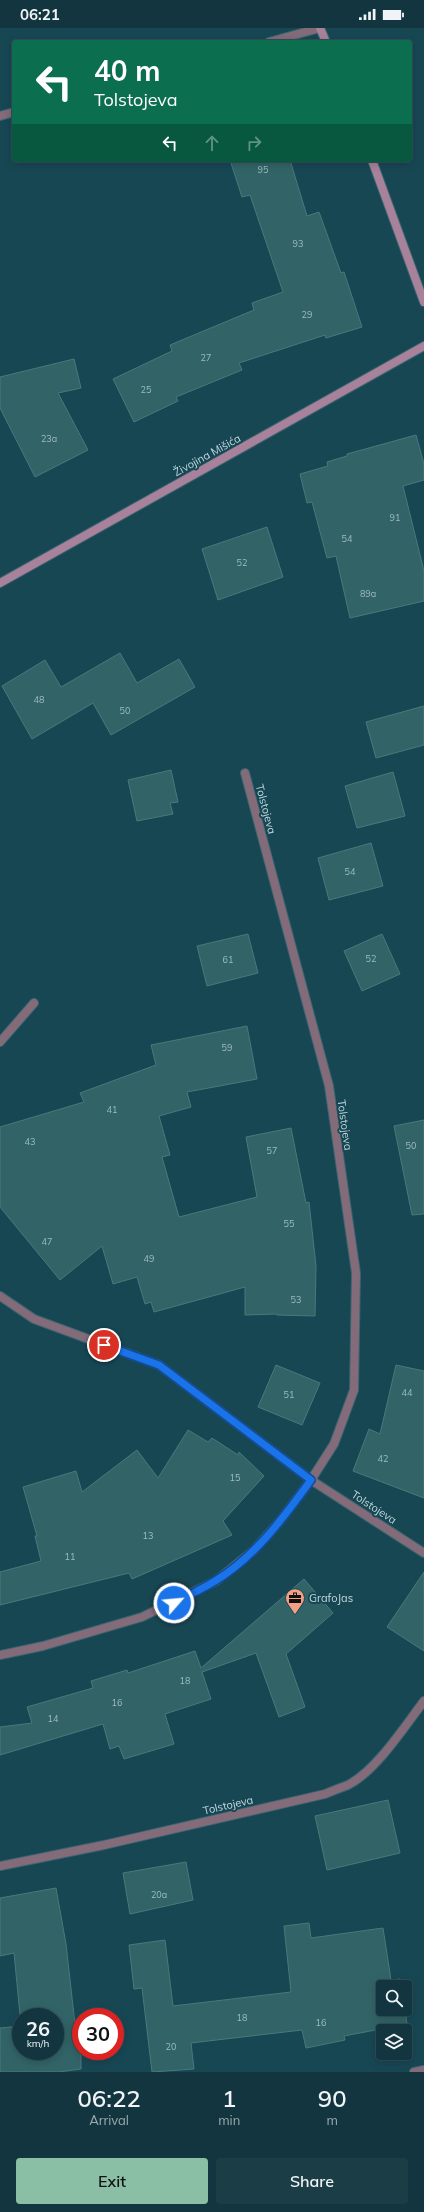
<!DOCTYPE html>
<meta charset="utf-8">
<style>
:root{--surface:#12353f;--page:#1b3d46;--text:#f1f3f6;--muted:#9cabb0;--line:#315059;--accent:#8abfa5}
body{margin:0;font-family:Mulish,sans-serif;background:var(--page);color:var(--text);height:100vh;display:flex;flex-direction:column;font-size:15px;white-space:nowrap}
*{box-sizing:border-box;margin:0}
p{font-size:13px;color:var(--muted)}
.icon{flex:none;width:22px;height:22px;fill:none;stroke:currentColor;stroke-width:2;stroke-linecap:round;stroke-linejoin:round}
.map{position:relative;height:2044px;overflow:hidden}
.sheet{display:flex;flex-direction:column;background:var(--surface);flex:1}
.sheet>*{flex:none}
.hud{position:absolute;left:12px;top:12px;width:400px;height:122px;border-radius:4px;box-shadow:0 2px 10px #0003,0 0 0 1px var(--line);background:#0b6e4f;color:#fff;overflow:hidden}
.controls{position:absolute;left:376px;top:1952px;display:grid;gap:8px}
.controls a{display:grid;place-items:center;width:36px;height:36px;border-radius:4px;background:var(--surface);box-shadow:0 2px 10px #0003,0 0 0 1px var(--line);font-size:20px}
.speed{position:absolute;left:12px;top:1980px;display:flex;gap:8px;font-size:20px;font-weight:700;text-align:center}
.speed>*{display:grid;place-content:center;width:52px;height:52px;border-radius:50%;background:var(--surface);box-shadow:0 2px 10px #0003,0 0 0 1px var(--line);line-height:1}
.speed small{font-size:10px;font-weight:400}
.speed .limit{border:6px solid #d22;background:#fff;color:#111}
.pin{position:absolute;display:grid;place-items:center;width:34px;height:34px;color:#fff;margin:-17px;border:2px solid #fff;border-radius:50%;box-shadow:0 1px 4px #0007}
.me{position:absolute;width:44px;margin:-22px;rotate:63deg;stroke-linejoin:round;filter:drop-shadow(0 0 3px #0008)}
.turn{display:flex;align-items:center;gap:14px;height:84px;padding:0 16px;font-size:18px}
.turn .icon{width:52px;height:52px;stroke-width:2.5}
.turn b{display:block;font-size:28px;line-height:34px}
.lanes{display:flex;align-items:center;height:38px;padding:0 16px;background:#0003;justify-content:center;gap:20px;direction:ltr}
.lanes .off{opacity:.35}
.eta{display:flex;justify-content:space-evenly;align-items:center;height:68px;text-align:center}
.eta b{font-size:24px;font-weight:600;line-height:28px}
.button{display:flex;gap:8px;margin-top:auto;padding:8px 16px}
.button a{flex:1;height:46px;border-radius:4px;background:var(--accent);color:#111;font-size:16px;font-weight:600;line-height:46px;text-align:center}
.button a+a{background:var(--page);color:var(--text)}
.status{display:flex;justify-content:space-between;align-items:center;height:28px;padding:0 20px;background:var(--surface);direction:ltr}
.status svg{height:11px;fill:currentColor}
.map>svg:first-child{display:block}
</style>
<div class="status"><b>06:21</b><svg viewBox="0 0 49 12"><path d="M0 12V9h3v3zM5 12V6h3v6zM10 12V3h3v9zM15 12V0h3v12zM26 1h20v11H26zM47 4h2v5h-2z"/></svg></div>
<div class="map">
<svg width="424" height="2044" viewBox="0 0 424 2044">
<rect width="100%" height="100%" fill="#184754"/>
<path fill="#326467" stroke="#477a7c" d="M230,132H290L307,188L319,184L341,245L344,244L362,299L326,310L325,307L239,335L242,342L176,369L178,373L134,394L113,351L172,323L170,317L254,282L252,275L283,264L250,167L242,169Z
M74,331L81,360L58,365L88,422L35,449L0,380V349Z
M416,407L424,436V452L403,458L424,543V573L350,590L336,528L327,530L312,474L307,475L300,446L328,438L327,434L347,428V426Z
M267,499L283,549L218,572L202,521Z
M120,625L137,655L179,631L195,659L111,707L93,675L32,711L2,658L45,632L61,659Z
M424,678V717L376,730L366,694Z
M171,742L178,774L170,775L173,786L137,793L128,752Z
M393,744L405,788L357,800L345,758Z
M371,815L383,858L329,872L318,830Z
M248,906L258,945L207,958L197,918Z
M382,906L400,946L362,963L344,923Z
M247,998L257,1051L187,1064L191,1079L159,1088L170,1127L162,1129L179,1189L257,1169L246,1109L291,1100L306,1175L309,1174L316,1238L315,1288L277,1287V1286L245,1287V1259L154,1284L151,1274L145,1276L137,1249L113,1256L102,1218L60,1252L0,1179V1099L84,1074L80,1065L156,1037L151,1017Z
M424,1092V1186L412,1187L394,1098Z
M276,1337L320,1355L302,1397L258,1379Z
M396,1337L424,1343V1470L353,1443L369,1401L380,1406Z
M188,1402L208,1414L212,1410L238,1427L239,1424L264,1448L223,1493L232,1507L132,1551L129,1545L0,1577V1544L41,1533L35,1508H37L23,1459L76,1443L82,1464L137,1422L158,1450Z
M424,1544V1623L387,1599Z
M304,1551L333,1585L286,1626L305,1679L279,1689L256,1625L202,1644L211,1671L165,1686L174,1716L124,1731L119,1718L110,1721L103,1696L0,1727V1699L32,1695L27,1679L93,1660L91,1653L127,1642L128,1645L195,1623L201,1640Z
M388,1772L400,1825L327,1842L315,1788Z
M186,1834L193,1872L130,1886L123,1845Z
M56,1860L66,1916L77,2014H81V2041L59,2044H0V2000L21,1998V2023H55V1989H21V1997L14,1925L0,1928V1870Z
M309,1895L311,1910L383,1900L391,1952L400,1951L401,1959H383V1981H405L407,1996L344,2008L345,2012L306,2020L302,2002L191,2015L194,2041L152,2044L142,1960L134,1961L129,1917L165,1912L173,1978L291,1964L284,1898Z"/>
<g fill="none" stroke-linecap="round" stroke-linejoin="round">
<defs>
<path id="minor" d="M269,14L320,0
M0,88L14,84
M0,1014L34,975
M0,1268L34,1291L159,1337L311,1452L424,1525
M0,1627L43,1618L142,1589L216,1553L253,1523L280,1493L311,1452L334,1416L354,1362L356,1245L329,1058L245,745
M0,1838L104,1817L325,1766C332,1763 340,1760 348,1757C376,1743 405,1698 424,1673
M414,2044L424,2042"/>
<path id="secondary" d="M320,0L326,14
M372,132L424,274
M0,555L424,318"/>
</defs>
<use href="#minor" stroke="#3a6470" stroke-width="10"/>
<use href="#secondary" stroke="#3a6470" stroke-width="10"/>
<use href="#minor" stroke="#836b7a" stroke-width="8"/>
<use href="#secondary" stroke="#a8829a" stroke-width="8"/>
</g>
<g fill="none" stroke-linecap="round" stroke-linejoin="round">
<defs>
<path id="route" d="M104,1317L159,1337L311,1452C284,1489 255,1529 215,1553C202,1561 187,1568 174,1575"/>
</defs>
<use href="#route" stroke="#114b97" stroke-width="10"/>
<use href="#route" stroke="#1a73e8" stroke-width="7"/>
</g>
<defs>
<symbol id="office-pin" viewBox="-11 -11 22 30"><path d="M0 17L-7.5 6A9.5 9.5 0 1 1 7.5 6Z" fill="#f39f82" stroke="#184754"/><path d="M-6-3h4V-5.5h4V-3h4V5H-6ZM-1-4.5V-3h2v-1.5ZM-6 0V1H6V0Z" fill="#111"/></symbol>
</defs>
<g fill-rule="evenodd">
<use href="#office-pin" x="284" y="1559" width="22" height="30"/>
</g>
<g text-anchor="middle" stroke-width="4" stroke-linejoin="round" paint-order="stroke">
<g font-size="9" fill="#9dbcc2">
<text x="263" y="145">95</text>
<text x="298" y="219">93</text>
<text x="307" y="290">29</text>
<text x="206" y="333">27</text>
<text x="146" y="365">25</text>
<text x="49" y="414">23a</text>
<text x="395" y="493">91</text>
<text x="347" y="514">54</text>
<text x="242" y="538">52</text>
<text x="368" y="569">89a</text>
<text x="39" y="675">48</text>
<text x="125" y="686">50</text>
<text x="350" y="847">54</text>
<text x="371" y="934">52</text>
<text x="228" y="935">61</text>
<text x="227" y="1023">59</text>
<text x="112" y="1085">41</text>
<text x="30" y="1117">43</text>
<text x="411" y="1121">50</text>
<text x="272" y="1126">57</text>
<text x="289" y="1199">55</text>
<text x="47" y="1217">47</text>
<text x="149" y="1234">49</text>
<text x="296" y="1275">53</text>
<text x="407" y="1368">44</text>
<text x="289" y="1370">51</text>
<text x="383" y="1434">42</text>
<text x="235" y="1453">15</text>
<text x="148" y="1511">13</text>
<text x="70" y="1532">11</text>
<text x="185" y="1656">18</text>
<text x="117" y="1678">16</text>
<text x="53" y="1694">14</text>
<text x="159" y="1870">20a</text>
<text x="242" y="1993">18</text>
<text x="321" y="1998">16</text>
<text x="171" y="2022">20</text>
</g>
<g font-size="11" fill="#c1d9e0" stroke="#184754">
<text transform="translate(207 427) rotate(-29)" y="4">Živojina Mišića</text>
<text transform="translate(266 781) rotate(75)" y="4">Tolstojeva</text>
<text transform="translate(345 1097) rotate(82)" y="4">Tolstojeva</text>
<text transform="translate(374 1479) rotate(33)" y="4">Tolstojeva</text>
<text transform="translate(228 1777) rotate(-13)" y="4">Tolstojeva</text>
</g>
<g font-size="11" fill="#c1d9e0" stroke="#184754" text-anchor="start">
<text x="309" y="1574">GrafoJas</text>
</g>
</g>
</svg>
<div class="controls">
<a><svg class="icon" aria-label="search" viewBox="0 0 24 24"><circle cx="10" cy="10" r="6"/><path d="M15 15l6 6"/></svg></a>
<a><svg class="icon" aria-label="layers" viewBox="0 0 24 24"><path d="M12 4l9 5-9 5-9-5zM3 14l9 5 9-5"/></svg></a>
</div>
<div class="speed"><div>26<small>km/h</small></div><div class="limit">30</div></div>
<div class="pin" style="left:104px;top:1317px;background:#d93025"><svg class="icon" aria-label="arrive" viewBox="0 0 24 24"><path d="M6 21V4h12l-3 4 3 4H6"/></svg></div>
<svg class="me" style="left:174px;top:1575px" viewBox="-20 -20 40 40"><circle r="17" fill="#1a73e8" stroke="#fff" stroke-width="3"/><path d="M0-11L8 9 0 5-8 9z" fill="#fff"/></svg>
<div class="hud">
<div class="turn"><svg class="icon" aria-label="left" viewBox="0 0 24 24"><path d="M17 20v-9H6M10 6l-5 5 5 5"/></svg><div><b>40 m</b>Tolstojeva</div></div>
<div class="lanes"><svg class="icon" aria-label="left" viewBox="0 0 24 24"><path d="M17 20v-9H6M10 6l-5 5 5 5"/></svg><svg class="icon off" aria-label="ahead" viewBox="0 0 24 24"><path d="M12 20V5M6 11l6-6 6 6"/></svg><svg class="icon off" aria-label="right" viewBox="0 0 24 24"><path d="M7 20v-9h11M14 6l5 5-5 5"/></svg></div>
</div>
</div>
<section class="sheet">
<div class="eta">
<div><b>06:22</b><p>Arrival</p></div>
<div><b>1</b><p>min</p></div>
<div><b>90</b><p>m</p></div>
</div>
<div class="button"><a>Exit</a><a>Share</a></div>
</section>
